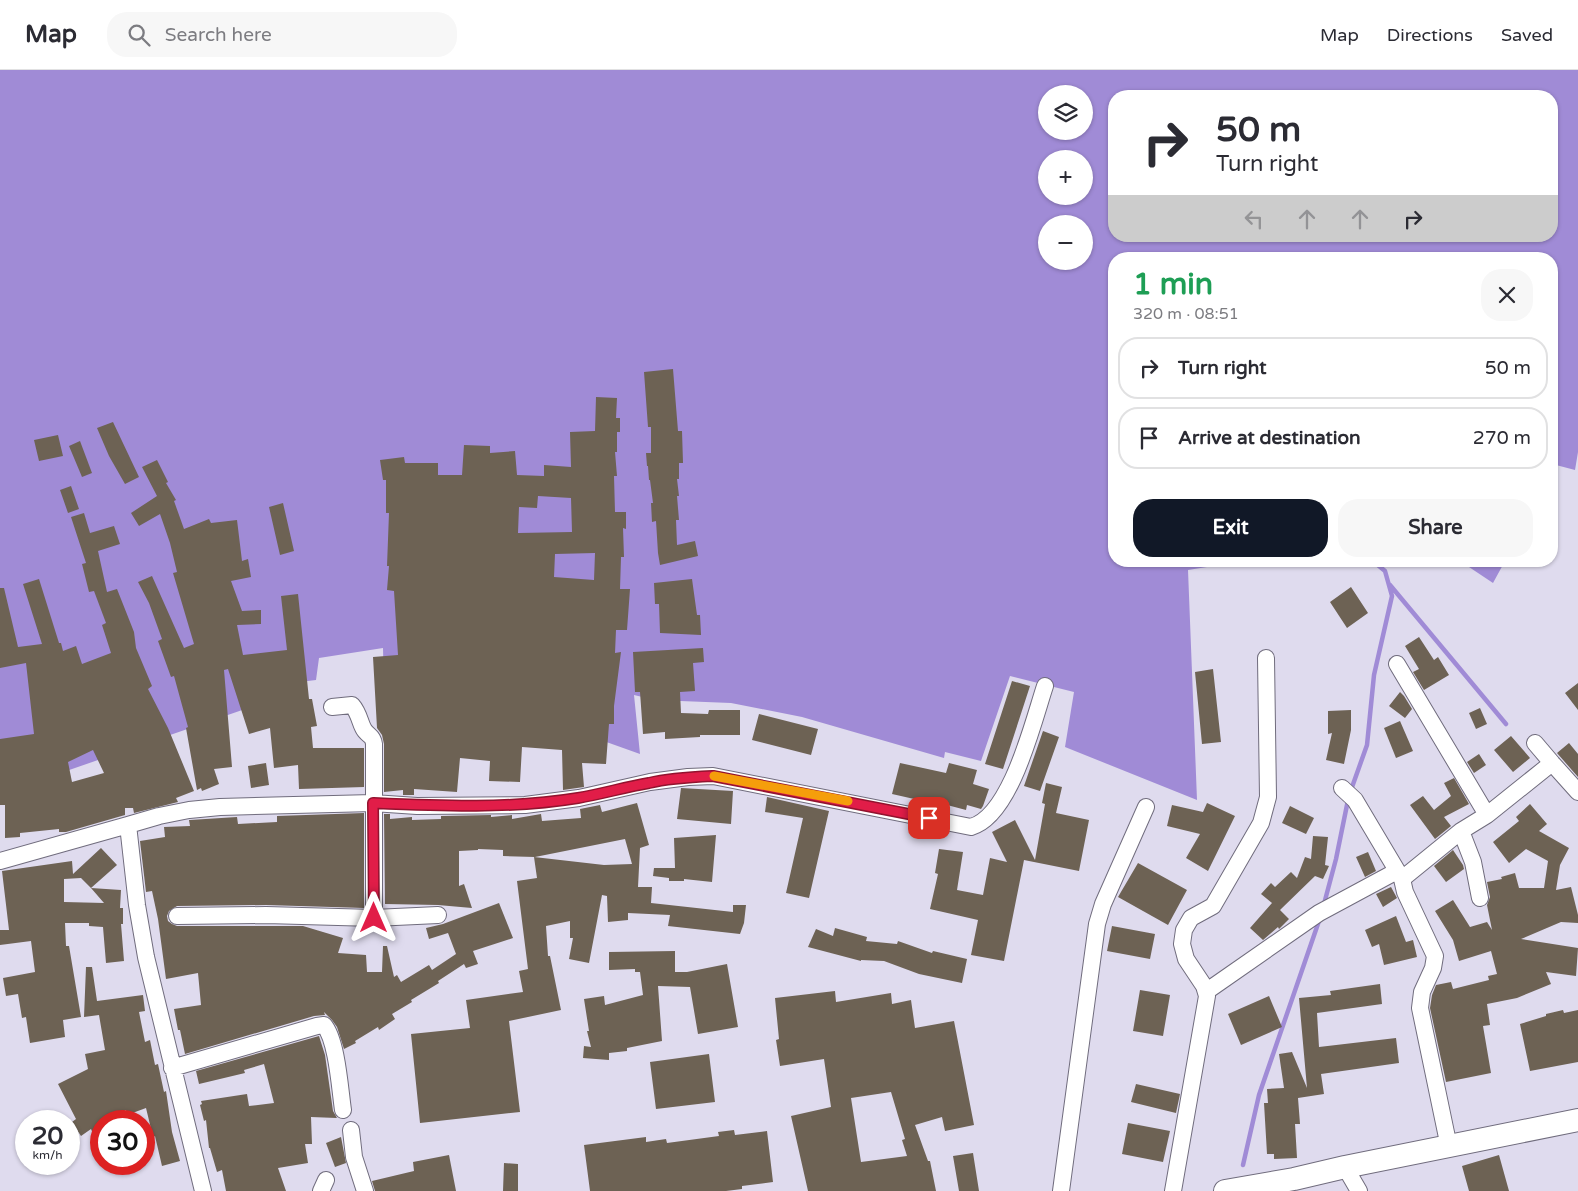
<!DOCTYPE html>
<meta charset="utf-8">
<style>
:root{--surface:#fff;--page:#f7f7f7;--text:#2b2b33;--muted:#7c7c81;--line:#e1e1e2;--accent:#111827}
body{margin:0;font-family:"Varela Round",sans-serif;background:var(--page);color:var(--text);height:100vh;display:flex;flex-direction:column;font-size:19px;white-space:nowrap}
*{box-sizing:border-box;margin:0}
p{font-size:16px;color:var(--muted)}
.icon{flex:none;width:28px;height:28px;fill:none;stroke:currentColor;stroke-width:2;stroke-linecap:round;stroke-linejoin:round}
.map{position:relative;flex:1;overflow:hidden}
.side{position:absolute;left:1108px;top:182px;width:450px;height:315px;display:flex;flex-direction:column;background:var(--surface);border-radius:20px;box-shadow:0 1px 4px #0004}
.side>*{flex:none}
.top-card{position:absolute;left:1108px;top:20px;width:450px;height:152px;border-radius:20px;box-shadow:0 1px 4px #0004;background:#fff;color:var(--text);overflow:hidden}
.controls{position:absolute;left:1038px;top:15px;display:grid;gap:10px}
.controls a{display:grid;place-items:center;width:55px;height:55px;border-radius:50%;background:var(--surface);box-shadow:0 1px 4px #0004;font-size:25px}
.speed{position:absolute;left:15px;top:1040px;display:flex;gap:10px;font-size:25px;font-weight:700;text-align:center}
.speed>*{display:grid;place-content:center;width:65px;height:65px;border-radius:50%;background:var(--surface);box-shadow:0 1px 4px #0004;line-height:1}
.speed small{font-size:12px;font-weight:400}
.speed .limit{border:8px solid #d22;background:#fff;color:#111}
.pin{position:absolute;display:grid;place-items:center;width:42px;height:42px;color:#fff;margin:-21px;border-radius:10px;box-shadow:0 2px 8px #0006}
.me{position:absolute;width:55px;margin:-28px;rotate:0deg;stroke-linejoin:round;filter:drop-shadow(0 0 4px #0008)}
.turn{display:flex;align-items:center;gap:18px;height:105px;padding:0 25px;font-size:22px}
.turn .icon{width:65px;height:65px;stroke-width:2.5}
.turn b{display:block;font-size:35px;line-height:42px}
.lanes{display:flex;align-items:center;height:48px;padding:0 25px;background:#0003;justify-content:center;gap:25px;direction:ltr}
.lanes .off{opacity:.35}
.round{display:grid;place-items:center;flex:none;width:52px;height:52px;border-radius:20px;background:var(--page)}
.summary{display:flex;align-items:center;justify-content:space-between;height:85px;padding:0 25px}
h1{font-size:30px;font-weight:700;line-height:38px;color:#1e9e55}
.cta{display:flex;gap:10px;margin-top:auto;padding:10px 25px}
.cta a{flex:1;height:58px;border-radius:20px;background:var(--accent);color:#fff;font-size:20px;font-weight:700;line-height:58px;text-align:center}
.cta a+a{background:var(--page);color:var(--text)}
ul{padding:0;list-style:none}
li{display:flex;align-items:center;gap:15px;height:62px;margin:0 10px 8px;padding:0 15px;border:2px solid var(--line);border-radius:20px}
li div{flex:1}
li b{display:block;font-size:19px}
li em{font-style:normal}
header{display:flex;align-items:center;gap:30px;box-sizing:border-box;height:70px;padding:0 25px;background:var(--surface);border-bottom:1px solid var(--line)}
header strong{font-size:24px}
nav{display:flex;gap:28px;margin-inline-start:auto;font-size:18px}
.search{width:350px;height:45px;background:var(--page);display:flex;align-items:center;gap:12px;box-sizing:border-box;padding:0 18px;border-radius:20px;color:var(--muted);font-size:19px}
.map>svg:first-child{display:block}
</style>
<header>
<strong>Map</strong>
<div class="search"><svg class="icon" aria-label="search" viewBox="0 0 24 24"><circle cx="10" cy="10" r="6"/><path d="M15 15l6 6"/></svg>Search here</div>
<nav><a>Map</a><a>Directions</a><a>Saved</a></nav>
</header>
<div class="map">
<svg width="1578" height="1121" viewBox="0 0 1578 1121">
<rect width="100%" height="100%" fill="#dfdbee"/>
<path fill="#a08bd6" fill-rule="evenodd" d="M0,0H1578V382L1575,400L1556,395L1551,404V189H1114V491H1245L1188,500L1197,730L1065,677L1074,622L1010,606L981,691L945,682L944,688L802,647L731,633L655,630L634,625L640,684L584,664L385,665L383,578L319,588L316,610L249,618L248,638L0,724ZM1046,24H1084V61H1046ZM1114,26H1551V166H1114ZM1046,89H1084V126H1046ZM1046,154H1084V191H1046Z
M1460,491H1505L1493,513Z"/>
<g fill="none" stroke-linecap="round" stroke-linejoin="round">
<path stroke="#a08bd6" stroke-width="4.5" d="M1390,515L1506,654
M1351,720L1367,675L1374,605L1392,526L1385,501L1373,491
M1324,834L1336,789L1348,730
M1243,1095L1259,1025L1320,848"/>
</g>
<path fill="#6d6254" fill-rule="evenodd" d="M673,299L678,361H682L683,393H679V409H677L679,426H677L679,450H676L677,475L695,471L698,486L660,495L658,483L656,451L652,452L651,433H653L650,410H649L648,396H647L646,383H651V357H648L644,302Z
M596,327L617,328L616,348H620V362H617V382H615L617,406H614L615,442H626V459L623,458L624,487H621L620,519H630L627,560H616L615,583L621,582L614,636V654H609L606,694L582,693L584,717L563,720L562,680L522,677L520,712L489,711L490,691L460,688L457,722L414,719V725H403V720L384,722V674L382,665L377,658L373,587L398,585L394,521L387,520L389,496H387L389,443H386V410H383L380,390L404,387L405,393H438V405H462L464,375L490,376V383L515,381L517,405L544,406V395L571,397L570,362L595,361ZM538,426L571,428L572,462L518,463L519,437L537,438ZM595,483L594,510L554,507L555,484Z
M113,352L139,407L125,414L109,386L97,358Z
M58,365L63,386L39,391L34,370Z
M80,371L92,403L82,407L69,376Z
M157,390L168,412L166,413L176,430L174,431L184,459L209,449L211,453L237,450L242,491L248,489L251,507L231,511L242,541L261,540V554L237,555L243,585L287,580L281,526L298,524L309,629H312L317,656L311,657L313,678H364V717L299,719L298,695L274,698L270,658L249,664L228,599L224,600L232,697L214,699L219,714L202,721L201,718L197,720L186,658L188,657L174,606L171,607L158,571L162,569L149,533L138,512L152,506L184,578L194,574L173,503L177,502L170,473L160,444L139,456L131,443L157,426L142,397Z
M71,416L79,439L68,443L60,420Z
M283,433L294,481L280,485L269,437Z
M84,443L90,463L114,456L120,474L98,481L107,522L117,519L134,562L136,578L152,616L148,619L168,658L194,721L176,728L178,732L134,743L133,738H125V745L66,762H59V759L20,763V767L5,768V735H0V669L34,664L26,593L0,598V518H4L18,577L42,574L23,514L39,509L59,573H61L63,581L76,576L82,594L111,583L102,555L106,553L94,521L89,522L82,494L86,493L71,447ZM93,680L104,703L72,712L68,692Z
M692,509L697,545H700L701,565L660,563L659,534H655L654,513Z
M1351,517L1368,543L1347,558L1330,532Z
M1419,567L1434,590L1438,587L1449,605L1424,620L1413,602L1419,599L1405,576Z
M703,578L704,592L693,593L695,621L680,622L681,643L708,644L709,640H740V665H700V667L665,669V662L643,664L640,622H635L633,582Z
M1213,599L1221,672L1202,674L1195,602Z
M1012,611L1030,616L1003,699L985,694Z
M1578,613V640L1565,623Z
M1400,622L1404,626L1412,639L1405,648L1389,636Z
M1480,638L1487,654L1476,659L1469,643Z
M1351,640V660L1344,694L1326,690L1332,663L1328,664V641Z
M759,644L818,659L811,685L752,670Z
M1400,651L1413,681L1396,688L1384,658Z
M1043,661L1059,667L1040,721L1024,716Z
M1511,666L1530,688L1513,702L1494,680Z
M1569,673L1578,684V707L1557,683Z
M1479,684L1486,695L1474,703L1467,692Z
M266,693L269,715L251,718L248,696Z
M900,693L946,703L949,693L977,700L973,714L989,719L983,736L981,739L967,735L966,740L932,731V733L892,724Z
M1454,708L1469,734L1444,747L1451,756L1435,769L1410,735L1423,726L1434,740L1451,726L1444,713Z
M1046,713L1062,717L1056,743L1089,750L1079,801L1024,790L1004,891L971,885L978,850L930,839L938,804L935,803L939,779L963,782L957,820L983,825L990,788L1007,792L992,762L1015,750L1035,790L1045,734L1042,733Z
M681,718L733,721L731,754L677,749Z
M767,727L829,741L809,828L786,823L803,748L765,742Z
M637,733L649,775L640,778L638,817H652L651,833L733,842V835H746L744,853L740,864L668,856L670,845L628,843V850L608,852L607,826L602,825L589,893L569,889L573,868H570V851L546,856L548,886H550L561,940L509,951L520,1042L420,1053L411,964L470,958L466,930L523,922L519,901L528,899L517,811L537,808L534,787L604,795L632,794L625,769L535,787L503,786V780L478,779V780L459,781V816L464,814L472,838L438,835L385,834L384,744H390V749L412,747V750L441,749V746L491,745V747L512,745V749L541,744L542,751L581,748L580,739L600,735L602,742Z
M1207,733L1235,746L1208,801L1186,788L1200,764L1167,756L1172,735L1203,742Z
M1530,734L1547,754L1539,761L1569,778L1560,795L1556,820L1571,817L1578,845V853L1561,852L1521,869L1578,878L1576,906L1546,902L1551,914L1517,928L1487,934L1490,955L1483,956L1491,1003L1446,1012L1430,938L1432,925L1436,915L1451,912L1453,919L1489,910L1488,906L1497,904L1491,881L1459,891L1453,870L1435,841L1453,830L1470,857L1487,852L1492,860L1487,835L1490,827L1487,812L1502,809L1501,807L1515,803L1519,818H1544L1548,791L1526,779L1509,793L1493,772L1519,751L1516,747Z
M1290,736L1314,748L1306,764L1282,753Z
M364,743V838L266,835L177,836L169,841L167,846L168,851L172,854L177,856H303L343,868L338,883L366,885L367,902H382L383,876H387L394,907L397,905L401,912L429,895L432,900L456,884L448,863L429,869L426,858L443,854L499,833L513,868L473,881L478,894L466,898L464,894L438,911L439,913L411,930L412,932L392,944L395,949L379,960L378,957L355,971L356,973L344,979L337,957L332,950L324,942L325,945L314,946L185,984L180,960H178L174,939L201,935L198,903L166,909L158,849L152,821L146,822L140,771L165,767L164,757L190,756L189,750H190L237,747L238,754L277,752V746Z
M716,765L712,812L684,809V811H669V808L653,806L654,798H675L674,768Z
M1313,766L1328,767L1325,795L1329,796L1323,809L1315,806L1280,840L1289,849L1279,859L1278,857L1263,870L1250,858L1272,833L1261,824L1271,813L1275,817L1291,802L1297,808L1305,787L1311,789Z
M101,778L117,795L91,818L121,820L120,838H123V854H121L124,891L106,893L103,857L89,856V853H65L66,876H69L81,947L63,950L65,967L30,973L26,947L22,948L18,924L6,926L3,908L35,902L31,871L0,875V860H9L2,801L72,791L73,804ZM81,808L91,818L104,833L64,832V809Z
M1453,780L1463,795L1464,799L1446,812L1434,796Z
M1368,782L1376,801L1365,807L1356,787Z
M1138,793L1187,820L1168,855L1118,827Z
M1391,817L1397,828L1383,837L1376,824Z
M1396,846L1406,872L1413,870L1417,887L1384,895L1379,874L1372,877L1365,860Z
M1112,856L1155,864L1150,889L1107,881Z
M835,858L867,867L866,871L897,874L898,871L932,883L933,881L967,889L962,913L919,904L884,891L861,890V891L808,877L816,859L833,866Z
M675,881V902H687L727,894L738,957L698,964L690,917L658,916L662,971L627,978V981L609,983V990L583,988L584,976L591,977L587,961H589L584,929L604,926L605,935L643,925L640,902H635V899L609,900V882Z
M86,897H92L97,931L143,925L145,941L139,942L145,972L150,970L155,995L158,994L164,1022L166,1021L172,1062L180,1091L162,1096L155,1066L153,1067L146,1038L127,1045L126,1040L105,1051H101V1081L91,1059L81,1066L72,1052L76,1049L58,1014L88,999L85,984L105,980L99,945L84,947Z
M1380,914L1382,934L1317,943L1319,977L1396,968L1399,993L1321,1004L1324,1024L1298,1028L1300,1054H1295L1297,1088L1274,1089V1084H1267L1264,1033H1268L1267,1019L1284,1018L1279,984L1292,982L1307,1018L1299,928L1331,925L1330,921Z
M1140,920L1170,925L1163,966L1133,961Z
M835,921L836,932L891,923L892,934L911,930L915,958L954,951L974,1055L945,1061L942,1047L915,1055L928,1091H930L936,1121H808L791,1046L831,1037L824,989L780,996L776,970L779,969L775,928ZM891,1022L905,1069L902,1070L907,1086L861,1092L851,1028Z
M1269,926L1282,957L1241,975L1228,944Z
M1563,940L1564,943L1578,940V992L1530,1001L1520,954L1546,946V944Z
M319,966L325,985L333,1041L337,1048L311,1047L312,1074H305L308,1093L278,1098L286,1121H226L222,1100L217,1102L210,1078H209L206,1050L204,1051L200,1035L202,1034L201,1031L247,1024L249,1036L274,1033L264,994L244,1000L245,1003L199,1014L196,1001Z
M709,984L715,1032L656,1039L650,992Z
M1136,1014L1180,1024L1176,1043L1131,1032Z
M1128,1053L1170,1061L1163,1092L1122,1084Z
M734,1060L735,1065L767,1061L773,1112L742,1116V1119L726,1121H590L584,1075L646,1067V1072L666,1069L667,1073L719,1066L718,1062Z
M341,1067L346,1093L335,1097L326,1073Z
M973,1083L979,1121H959L953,1086Z
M449,1085L456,1121H375L372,1111L414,1101L413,1092Z
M1499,1085L1509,1121H1469L1462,1096Z
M504,1093L518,1094V1121H503Z"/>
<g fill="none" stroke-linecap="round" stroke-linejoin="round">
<defs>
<path id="street" d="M1397,594L1487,745
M332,637L352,635C360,644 360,655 365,661C370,667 373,666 374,674V848
M1535,673L1552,693
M1342,718L1355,730L1402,809
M1461,761L1473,792L1480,828
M0,791L128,755
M177,846L266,845L374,848L438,845
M1207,921L1319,843L1397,801
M172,998L317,956L324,955C337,970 340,1020 343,1040
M351,1060L354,1087L365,1121
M1449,1077L1420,938L1422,922L1433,898L1435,886L1405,822L1402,809L1461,761L1487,745L1552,693L1578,722
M1345,1097L1359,1121
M203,1121L146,887L137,835L128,755L159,746L189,740L220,737L373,733L417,736L525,735L579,728L650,712L688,707L713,706L971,757C1011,746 1033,652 1045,616
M321,1121L326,1110
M1061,1121L1097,854L1103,834L1146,737
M1173,1121L1207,926L1204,916L1186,889L1182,874L1184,860L1191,848L1213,836L1261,753L1268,727L1266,588"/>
<path id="secondary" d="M1225,1121L1294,1109L1345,1097L1578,1050"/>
</defs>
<use href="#street" stroke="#706c7d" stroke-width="18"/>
<use href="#secondary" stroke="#706c7d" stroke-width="24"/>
<use href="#street" stroke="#fff" stroke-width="16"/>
<use href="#secondary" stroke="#fff" stroke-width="22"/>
</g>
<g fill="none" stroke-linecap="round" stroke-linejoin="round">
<defs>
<path id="route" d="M374,848L373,733C442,736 510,739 578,728C602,724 625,717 649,713C670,708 692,707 713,706L929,748"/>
</defs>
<use href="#route" stroke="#92132f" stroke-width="12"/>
<use href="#route" stroke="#e11d48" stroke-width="9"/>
<path stroke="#f59e0b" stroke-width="9" d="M714,706L848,731"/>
</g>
</svg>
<div class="controls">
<a><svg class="icon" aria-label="layers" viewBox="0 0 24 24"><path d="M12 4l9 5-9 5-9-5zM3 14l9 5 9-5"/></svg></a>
<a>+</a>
<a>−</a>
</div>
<div class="speed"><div>20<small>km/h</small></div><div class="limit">30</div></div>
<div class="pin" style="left:929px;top:748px;background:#d93025"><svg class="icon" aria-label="arrive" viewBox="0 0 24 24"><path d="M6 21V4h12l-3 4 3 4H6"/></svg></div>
<svg class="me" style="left:374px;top:848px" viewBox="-20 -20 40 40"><path d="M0-17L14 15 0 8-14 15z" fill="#e11d48" stroke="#fff" stroke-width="4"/></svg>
<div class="top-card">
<div class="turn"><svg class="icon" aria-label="right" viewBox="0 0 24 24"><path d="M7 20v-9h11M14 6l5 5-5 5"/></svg><div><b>50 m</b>Turn right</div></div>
<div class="lanes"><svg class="icon off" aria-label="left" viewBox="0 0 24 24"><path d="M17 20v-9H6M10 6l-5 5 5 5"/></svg><svg class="icon off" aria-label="ahead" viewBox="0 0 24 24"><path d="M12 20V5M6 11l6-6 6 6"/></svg><svg class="icon off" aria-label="ahead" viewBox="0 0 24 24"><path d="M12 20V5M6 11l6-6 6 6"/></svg><svg class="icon" aria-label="right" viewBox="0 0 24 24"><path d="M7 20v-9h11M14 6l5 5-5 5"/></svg></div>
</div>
<section class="side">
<div class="summary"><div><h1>1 min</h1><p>320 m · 08:51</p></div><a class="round"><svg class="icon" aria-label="close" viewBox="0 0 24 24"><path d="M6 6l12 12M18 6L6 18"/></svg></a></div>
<ul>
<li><svg class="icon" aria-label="right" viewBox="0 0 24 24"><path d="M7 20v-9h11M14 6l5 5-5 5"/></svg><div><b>Turn right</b></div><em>50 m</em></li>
<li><svg class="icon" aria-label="arrive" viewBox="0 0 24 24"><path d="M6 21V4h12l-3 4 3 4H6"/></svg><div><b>Arrive at destination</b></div><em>270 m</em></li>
</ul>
<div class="cta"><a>Exit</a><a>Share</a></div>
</section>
</div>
